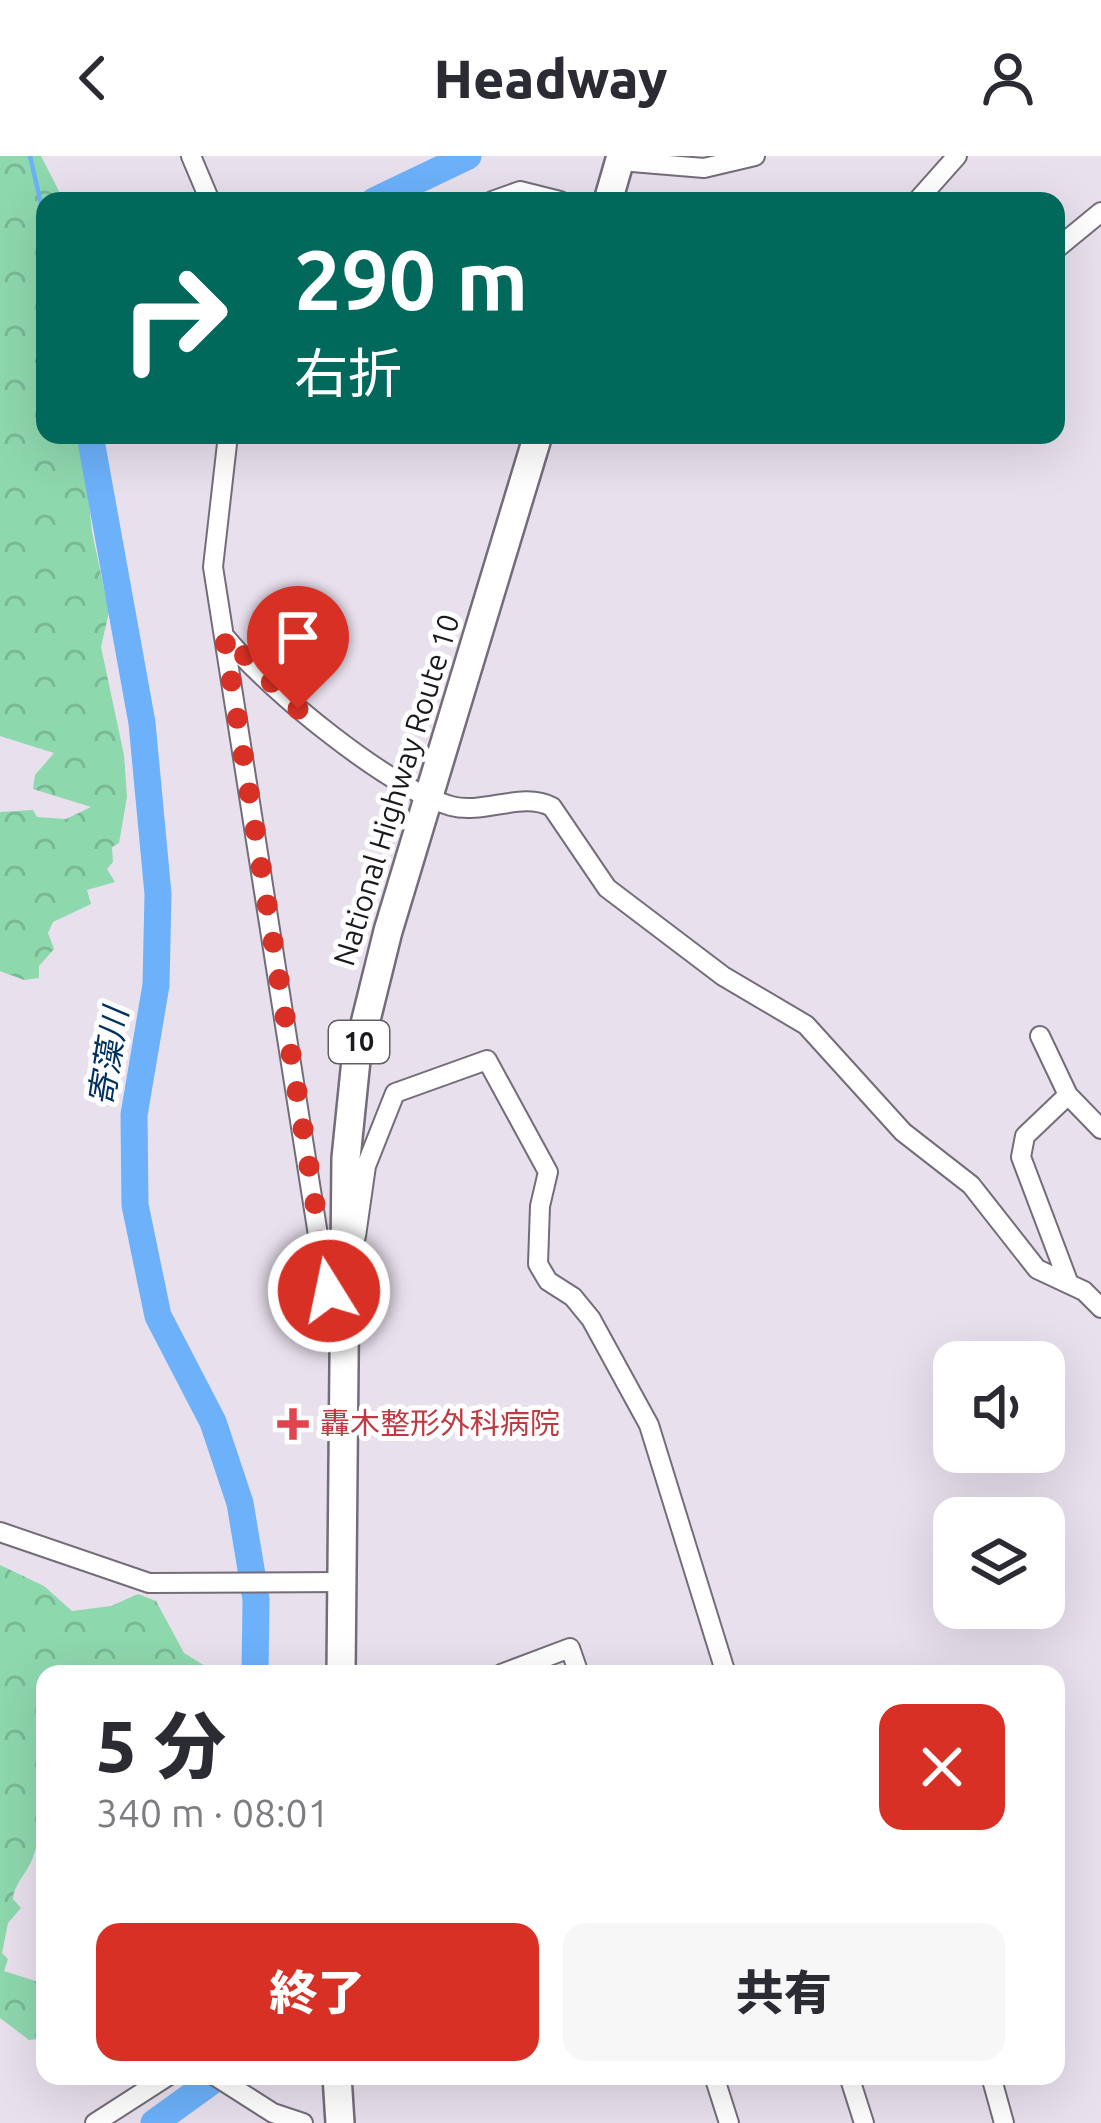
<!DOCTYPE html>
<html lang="ja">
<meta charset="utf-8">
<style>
:root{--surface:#fff;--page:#f7f7f7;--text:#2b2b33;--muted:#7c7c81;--accent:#d93025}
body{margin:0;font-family:Ubuntu,"Noto Sans JP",sans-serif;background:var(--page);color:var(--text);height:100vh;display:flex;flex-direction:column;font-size:45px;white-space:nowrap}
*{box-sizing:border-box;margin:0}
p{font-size:39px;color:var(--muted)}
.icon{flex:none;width:66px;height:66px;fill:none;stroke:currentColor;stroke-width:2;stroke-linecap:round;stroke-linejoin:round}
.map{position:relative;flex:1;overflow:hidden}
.side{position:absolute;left:36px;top:1509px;width:1029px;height:420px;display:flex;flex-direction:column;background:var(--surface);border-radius:24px;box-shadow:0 12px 48px #0002}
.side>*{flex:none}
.top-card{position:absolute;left:36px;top:36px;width:1029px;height:252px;border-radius:24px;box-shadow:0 12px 48px #0002;background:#00695c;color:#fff;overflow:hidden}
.fabs{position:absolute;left:933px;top:1185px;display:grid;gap:24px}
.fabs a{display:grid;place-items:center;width:132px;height:132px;border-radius:24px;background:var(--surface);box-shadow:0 12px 48px #0002;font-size:60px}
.pin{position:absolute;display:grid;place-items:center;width:102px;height:102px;color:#fff;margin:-123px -51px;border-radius:50% 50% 50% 0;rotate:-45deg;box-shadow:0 0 12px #0007}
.pin .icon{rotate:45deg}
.me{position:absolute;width:132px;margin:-66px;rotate:350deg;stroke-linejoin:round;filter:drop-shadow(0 0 9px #0008)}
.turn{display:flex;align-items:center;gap:42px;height:252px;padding:0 60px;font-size:54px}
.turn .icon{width:156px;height:156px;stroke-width:2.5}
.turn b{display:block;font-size:84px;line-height:102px}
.round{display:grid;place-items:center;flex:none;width:126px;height:126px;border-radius:24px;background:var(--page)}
.overview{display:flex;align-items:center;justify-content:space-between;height:204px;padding:0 60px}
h1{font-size:72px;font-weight:800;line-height:90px}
.action{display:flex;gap:24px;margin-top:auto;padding:24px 60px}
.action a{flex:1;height:138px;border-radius:24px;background:var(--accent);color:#fff;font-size:48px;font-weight:800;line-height:138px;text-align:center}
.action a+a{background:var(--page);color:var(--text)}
header{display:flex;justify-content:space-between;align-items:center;height:156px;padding:0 60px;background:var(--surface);font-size:54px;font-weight:800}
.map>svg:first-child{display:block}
</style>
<header><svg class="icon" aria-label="back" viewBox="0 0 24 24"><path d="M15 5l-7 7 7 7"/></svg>Headway<svg class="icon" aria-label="person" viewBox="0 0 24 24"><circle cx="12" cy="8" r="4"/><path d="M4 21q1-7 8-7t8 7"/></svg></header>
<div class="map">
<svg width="1101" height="1967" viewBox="0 0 1101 1967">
<defs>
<pattern id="forest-crowns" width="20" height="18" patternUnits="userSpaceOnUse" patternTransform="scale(3)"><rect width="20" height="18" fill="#8ed8ae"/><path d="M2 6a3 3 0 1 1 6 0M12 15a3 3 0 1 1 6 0" fill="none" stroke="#7ab995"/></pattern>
</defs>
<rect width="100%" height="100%" fill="#e8e0ed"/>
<path fill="url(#forest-crowns)" d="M0,0H41L64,45H45V279H82L92,376L109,456L101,491L124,599L127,641L119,687L112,691L113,706L107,713L115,726L87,734L91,748L53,766L48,777L54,793L39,810V822L24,824L0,815V656L33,654L37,661L66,663L91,651L33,633L35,619L54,597L0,580Z
M0,1409L44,1430L72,1455L111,1450L138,1438L156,1445L184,1497L218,1518H45V1686L35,1694C31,1715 15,1724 13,1743L21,1752L8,1767L2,1797L8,1803L4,1815L45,1828V1882L29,1884L0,1862Z"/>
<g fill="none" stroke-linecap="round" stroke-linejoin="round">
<path stroke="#6cb1fa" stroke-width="4.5" d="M30,0L45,65"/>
<path stroke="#6cb1fa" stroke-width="27" d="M374,45L468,0
M90,279L142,567L158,738L156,829L134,959L135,1049L158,1160L213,1266L240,1347L256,1443L255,1518
M154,1967L219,1920"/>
<defs>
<path id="minor" d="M191,0L210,45
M620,5L704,12L755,0
M492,45L520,35L560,45
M917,45L957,0
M1056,93L1101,56
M228,279L213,411L326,1130L346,1136L347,1131
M227,483C269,534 388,632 451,650C484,659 522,635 552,651L607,732L723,820L806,869L903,976L971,1029L1037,1113L1084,1135L1101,1152
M1040,880L1068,939L1101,973
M1068,939L1025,980L1021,1001L1069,1128
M356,1080L366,1010L395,937L487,904L548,1016L540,1050L538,1108L548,1125L573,1141L591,1163L649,1269L726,1518
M0,1376L149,1427L344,1426
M501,1518L570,1492L579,1518
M215,1920L273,1957L303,1967
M714,1920L729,1967
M849,1920L864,1967
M991,1920L1004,1967
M95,1967L168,1920"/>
<path id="highway" d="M608,45L621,0
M341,1518L346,1002L356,904L388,775L538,279
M337,1920L340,1967"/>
</defs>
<use href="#minor" stroke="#746d79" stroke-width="22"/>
<use href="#highway" stroke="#746d79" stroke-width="32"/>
<use href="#minor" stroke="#fff" stroke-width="18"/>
<use href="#highway" stroke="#fff" stroke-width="27"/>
</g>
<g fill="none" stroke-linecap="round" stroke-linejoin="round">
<path stroke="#d93025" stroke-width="21" stroke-dasharray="0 37.8" d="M298,553L224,479L329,1135"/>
</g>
<path fill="#e0444e" stroke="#fff" stroke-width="4.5" d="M287 1250h12v12h12v12h-12v12h-12v-12h-12v-12h12z"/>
<g text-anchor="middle" stroke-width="10" stroke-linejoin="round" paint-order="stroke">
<rect fill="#fff" stroke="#605e62" stroke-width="3" x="329" y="865" width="60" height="42" rx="9"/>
<g font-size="27" font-weight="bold" fill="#1c191e">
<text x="359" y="895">10</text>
</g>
<g font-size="30" fill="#1c191e" stroke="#fff">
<text transform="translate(397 634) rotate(-73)" y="10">National Highway Route 10</text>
</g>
<g font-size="30" fill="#be3a42" stroke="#fff" text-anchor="start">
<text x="320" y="1278">轟木整形外科病院</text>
</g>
<g font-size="33" font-style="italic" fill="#00315f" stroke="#fff">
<text transform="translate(108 901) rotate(-81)" y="12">寄藻川</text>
</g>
</g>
</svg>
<div class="fabs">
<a><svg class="icon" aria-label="sound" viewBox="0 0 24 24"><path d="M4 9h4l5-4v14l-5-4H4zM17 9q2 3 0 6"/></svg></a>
<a><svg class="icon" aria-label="layers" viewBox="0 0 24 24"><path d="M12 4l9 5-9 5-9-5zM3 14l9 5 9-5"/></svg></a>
</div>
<div class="pin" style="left:298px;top:553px;background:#d93025"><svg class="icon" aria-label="arrive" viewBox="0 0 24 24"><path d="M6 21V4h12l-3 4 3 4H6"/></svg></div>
<svg class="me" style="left:329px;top:1135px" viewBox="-20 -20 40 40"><circle r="17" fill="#d93025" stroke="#fff" stroke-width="3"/><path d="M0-11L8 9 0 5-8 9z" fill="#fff"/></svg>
<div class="top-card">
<div class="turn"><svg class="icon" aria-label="right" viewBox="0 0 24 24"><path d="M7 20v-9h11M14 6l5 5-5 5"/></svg><div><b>290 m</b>右折</div></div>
</div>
<section class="side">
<div class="overview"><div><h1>5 分</h1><p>340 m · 08:01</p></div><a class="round" style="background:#d93025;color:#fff"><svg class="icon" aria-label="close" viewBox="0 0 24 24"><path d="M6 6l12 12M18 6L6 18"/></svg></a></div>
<div class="action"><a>終了</a><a>共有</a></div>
</section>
</div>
